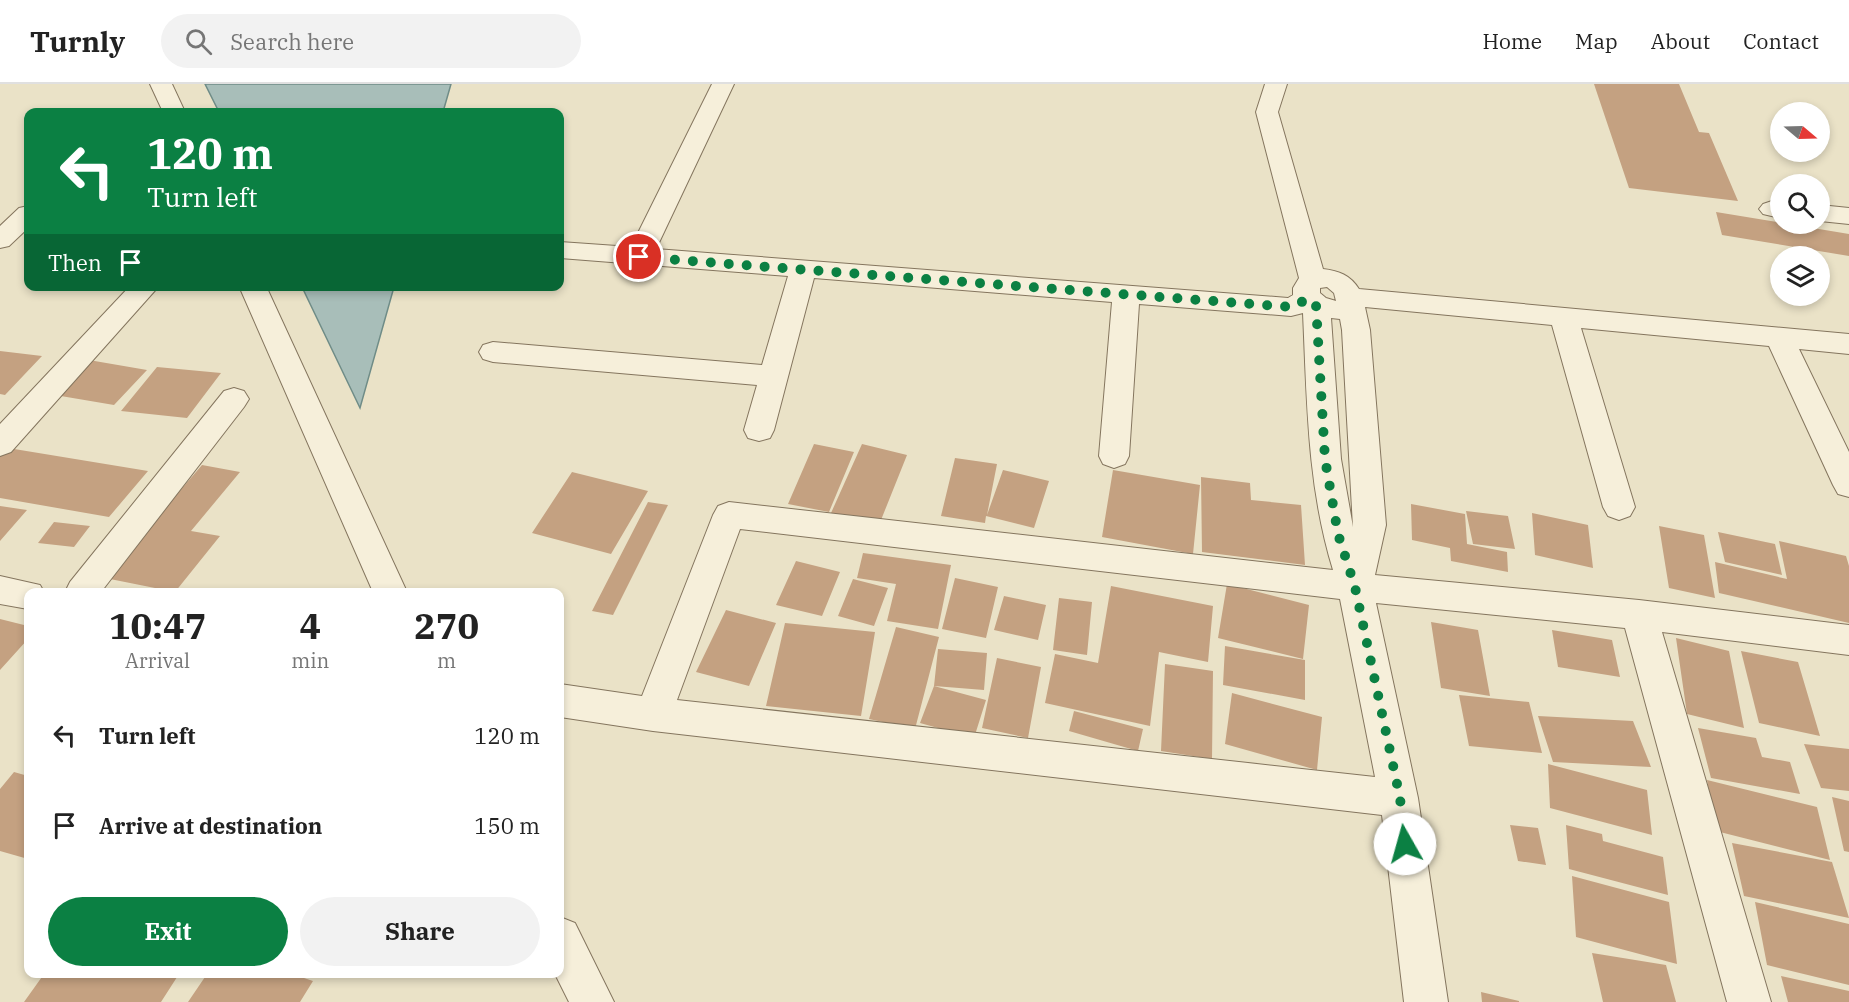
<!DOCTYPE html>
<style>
:root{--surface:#fff;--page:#f2f2f2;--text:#222;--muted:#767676;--line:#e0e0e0;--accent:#0b8043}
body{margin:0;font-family:"IBM Plex Serif",serif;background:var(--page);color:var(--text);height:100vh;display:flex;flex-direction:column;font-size:22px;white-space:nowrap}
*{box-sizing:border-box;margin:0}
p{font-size:20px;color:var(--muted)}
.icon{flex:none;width:33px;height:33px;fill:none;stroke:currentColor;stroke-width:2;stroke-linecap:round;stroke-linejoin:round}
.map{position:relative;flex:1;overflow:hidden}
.sheet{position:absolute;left:24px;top:504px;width:540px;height:390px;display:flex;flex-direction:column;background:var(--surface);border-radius:12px;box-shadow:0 3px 9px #0003}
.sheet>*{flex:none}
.guide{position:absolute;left:24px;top:24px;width:540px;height:183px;border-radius:12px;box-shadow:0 3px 9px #0003;background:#0b8043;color:#fff;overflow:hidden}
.needle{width:39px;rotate:109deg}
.tools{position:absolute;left:1770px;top:18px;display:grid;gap:12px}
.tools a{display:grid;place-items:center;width:60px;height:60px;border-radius:50%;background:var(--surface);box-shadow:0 3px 9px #0003;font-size:30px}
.pin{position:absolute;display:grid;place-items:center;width:51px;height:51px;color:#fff;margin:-26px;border:3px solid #fff;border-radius:50%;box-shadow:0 2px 6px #0007}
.me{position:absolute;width:66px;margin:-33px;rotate:353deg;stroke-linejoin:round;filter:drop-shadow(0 0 4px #0008)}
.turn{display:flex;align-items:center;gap:21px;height:126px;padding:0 24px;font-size:27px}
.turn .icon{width:78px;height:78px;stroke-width:2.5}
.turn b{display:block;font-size:42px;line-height:51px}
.then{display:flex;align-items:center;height:57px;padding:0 24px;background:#0003;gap:12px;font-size:22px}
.eta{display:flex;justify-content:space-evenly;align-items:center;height:102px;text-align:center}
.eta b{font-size:36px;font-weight:700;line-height:42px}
.cta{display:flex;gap:12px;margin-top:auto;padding:12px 24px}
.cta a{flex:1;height:69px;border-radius:36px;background:var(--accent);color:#fff;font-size:24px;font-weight:700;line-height:69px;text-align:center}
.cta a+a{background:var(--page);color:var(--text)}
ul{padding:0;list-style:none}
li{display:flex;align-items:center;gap:18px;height:90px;padding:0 24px}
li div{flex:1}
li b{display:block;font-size:22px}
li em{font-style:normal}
header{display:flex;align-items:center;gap:36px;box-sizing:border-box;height:84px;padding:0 30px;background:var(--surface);border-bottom:2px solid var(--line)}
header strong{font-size:28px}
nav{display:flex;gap:33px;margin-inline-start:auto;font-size:21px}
.search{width:420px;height:54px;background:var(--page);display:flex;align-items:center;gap:15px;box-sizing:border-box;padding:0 21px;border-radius:33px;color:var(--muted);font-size:22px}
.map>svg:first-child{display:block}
</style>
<header>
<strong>Turnly</strong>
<div class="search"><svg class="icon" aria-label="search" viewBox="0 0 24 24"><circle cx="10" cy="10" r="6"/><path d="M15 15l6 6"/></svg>Search here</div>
<nav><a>Home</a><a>Map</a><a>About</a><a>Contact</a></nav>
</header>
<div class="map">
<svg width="1849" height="918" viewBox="0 0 1849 918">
<rect width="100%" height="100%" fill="#eae2c7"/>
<path fill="#a8beb9" stroke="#6f8c87" stroke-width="1.5" d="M205,0H451L443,28H219Z
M302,203H394L360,324Z"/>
<path fill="#c4a181" d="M1594,0H1679L1699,48L1709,49L1738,117L1629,104Z
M1716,128L1849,150V172L1722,151Z
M0,267L42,272L5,311L0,310Z
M83,275L147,286L114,321L49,310Z
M157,283L221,289L187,334L121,327Z
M814,360L854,368L829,428L788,420Z
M862,360L907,371L879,441L831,429Z
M2,363L148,387L109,433L0,414V365Z
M955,374L997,380L987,431L1003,386L1049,397L1034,444L986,432L985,439L941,432Z
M202,381L240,388L191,447L220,452L175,508L105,494Z
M1113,386L1200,401L1193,470L1102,453Z
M572,388L648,407L611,470L532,449Z
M1201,393L1250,399L1251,416L1301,421L1305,481L1202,468Z
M648,418L668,421L613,531L592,527Z
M1411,420L1465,430L1467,460L1507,468L1508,488L1451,477L1450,464L1412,456Z
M0,422L27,426L0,457Z
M1466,427L1508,432L1515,465L1473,460Z
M1532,429L1588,441L1593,484L1535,471Z
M54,438L90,442L74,463L38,459Z
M1659,442L1704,451L1715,514L1669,504Z
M1718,448L1775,460L1782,491L1725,478Z
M1779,457L1846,472L1849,482V539L1719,509L1715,478L1787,495Z
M863,469L951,481L938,545L887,537L896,500L857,494Z
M796,477L840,488L822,532L776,521Z
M955,494L998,503L986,554L942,545Z
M853,495L888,504L874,542L838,532Z
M1227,500L1309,521L1303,575L1218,554Z
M1111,502L1213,522L1208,578L1159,568L1150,642L1045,619L1055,570L1098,579Z
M1004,512L1046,521L1038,556L994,546Z
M1059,514L1092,518L1087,571L1053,566Z
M726,526L776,539L749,602L696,588Z
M0,535L28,542V555L0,586Z
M1431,538L1478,546L1490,612L1441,604Z
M785,539L875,548L861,632L766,622Z
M896,543L939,553L915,645L869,635Z
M1552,546L1612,556L1620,593L1558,583Z
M1676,554L1729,567L1744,644L1687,630Z
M1225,562L1305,576V616L1223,601Z
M938,565L987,569L984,606L934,602L986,616L974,654L920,639L934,602Z
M1741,567L1798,578L1820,652L1759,639Z
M997,574L1041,583L1028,654L982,644Z
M1165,580L1213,587L1212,675L1161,667Z
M1232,609L1322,633L1317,686L1225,660Z
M1459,611L1529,618L1542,669L1469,662Z
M1074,627L1143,645L1138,667L1069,647Z
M1538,632L1633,637L1651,683L1553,678Z
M1698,644L1756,654L1762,673L1790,678L1800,710L1711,694Z
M1804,660L1849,665V707L1821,704Z
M1548,680L1647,706L1652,751L1550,724Z
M14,688L28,692V775L0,767V705Z
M1707,696L1817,723L1830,776L1716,747Z
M1832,713L1849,717V768L1844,767Z
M1510,741L1538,744L1546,781L1518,777Z
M1566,741L1602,750L1603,757L1663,773L1668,811L1569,785Z
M1732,759L1832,778L1849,834L1744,812Z
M1572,792L1669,818L1677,880L1576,853Z
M1755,818L1849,840V901L1767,881Z
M1592,869L1666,881L1676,918H1603Z
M44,890H179L161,918H24Z
M207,890H292L313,897L300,918H188Z
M1781,892L1849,907V918H1788Z
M1481,908L1519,917V918H1482Z"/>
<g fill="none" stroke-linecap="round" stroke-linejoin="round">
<defs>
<path id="minor" d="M150,0H172L185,28H163Z
M712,0H734L656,165L1288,214L1293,211V204L1299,194L1256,28L1265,0H1287L1278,28L1323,185C1339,187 1350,191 1359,205L1849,250V270L1799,265L1849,368V413L1838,410L1833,401L1769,262L1581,244L1635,423L1630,432L1619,436L1608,432L1603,423L1552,241L1365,223L1370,246L1386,441L1375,491L1639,516L1849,541V571L1662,548L1771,918H1727L1625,544L1376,519L1418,714L1448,918H1404L1382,731L653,647L560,633V600L642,612L713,431L718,422L729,418L1333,486C1307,402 1307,316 1303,229L1291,232L1139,220L1129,372L1125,380L1114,384L1103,380L1099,372L1112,218L814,194L774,346L770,354L759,357L748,354L744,346L757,301L493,278L483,275L479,268L483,261L493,258L762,281L788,192L560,174V158L631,163ZM1327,203L1334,209L1336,217L1326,214L1320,209V204ZM1331,234L1340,235L1342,246L1353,443L1341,375ZM740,445L1340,515L1375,693L677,616Z
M1772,117L1780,118V134L1763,130L1759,125L1763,120Z
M1820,121L1849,124V140L1820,137Z
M28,122V144L9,162L0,164V142L19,124Z
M130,202H159L11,368L0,372V340Z
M239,202H266L407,508H373Z
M234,304L244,307L249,315L244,323L101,508H65L70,498L224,307Z
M0,492L40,501L44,508H28V525L0,520Z
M560,833L575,839L614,918H569L555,890H560Z"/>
</defs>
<use href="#minor" stroke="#84755e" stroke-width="2"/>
<use href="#minor" fill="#f6efda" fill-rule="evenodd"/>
</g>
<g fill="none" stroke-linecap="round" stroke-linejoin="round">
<path stroke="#0b8043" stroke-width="10" stroke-dasharray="0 18" d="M639,173L1291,223L1308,215L1316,221L1325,375L1338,450L1355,503L1400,714L1405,760"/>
</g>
</svg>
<div class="tools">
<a><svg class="needle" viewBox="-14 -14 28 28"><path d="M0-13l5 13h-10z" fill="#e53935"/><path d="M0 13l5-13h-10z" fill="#767676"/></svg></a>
<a><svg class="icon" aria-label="search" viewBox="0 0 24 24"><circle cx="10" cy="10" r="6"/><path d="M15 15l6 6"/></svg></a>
<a><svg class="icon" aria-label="layers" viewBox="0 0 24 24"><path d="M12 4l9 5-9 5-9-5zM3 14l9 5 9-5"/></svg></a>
</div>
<div class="pin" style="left:639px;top:173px;background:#d93025"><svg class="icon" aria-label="arrive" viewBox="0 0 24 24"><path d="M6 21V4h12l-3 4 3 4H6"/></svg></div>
<svg class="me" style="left:1405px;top:760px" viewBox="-20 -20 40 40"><circle r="19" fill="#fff"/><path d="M0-13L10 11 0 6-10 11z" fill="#0b8043"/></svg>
<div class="guide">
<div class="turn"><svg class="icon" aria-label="left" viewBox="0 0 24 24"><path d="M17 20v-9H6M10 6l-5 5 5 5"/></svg><div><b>120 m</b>Turn left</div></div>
<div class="then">Then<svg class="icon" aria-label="arrive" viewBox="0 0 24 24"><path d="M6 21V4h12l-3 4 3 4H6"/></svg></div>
</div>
<section class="sheet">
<div class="eta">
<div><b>10:47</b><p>Arrival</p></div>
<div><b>4</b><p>min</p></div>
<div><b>270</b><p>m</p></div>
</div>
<ul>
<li><svg class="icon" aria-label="left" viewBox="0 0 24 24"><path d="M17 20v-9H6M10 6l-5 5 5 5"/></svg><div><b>Turn left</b></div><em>120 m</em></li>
<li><svg class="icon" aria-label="arrive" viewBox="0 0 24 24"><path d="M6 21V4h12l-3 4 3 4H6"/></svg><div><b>Arrive at destination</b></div><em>150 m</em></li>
</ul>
<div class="cta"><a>Exit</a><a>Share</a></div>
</section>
</div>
